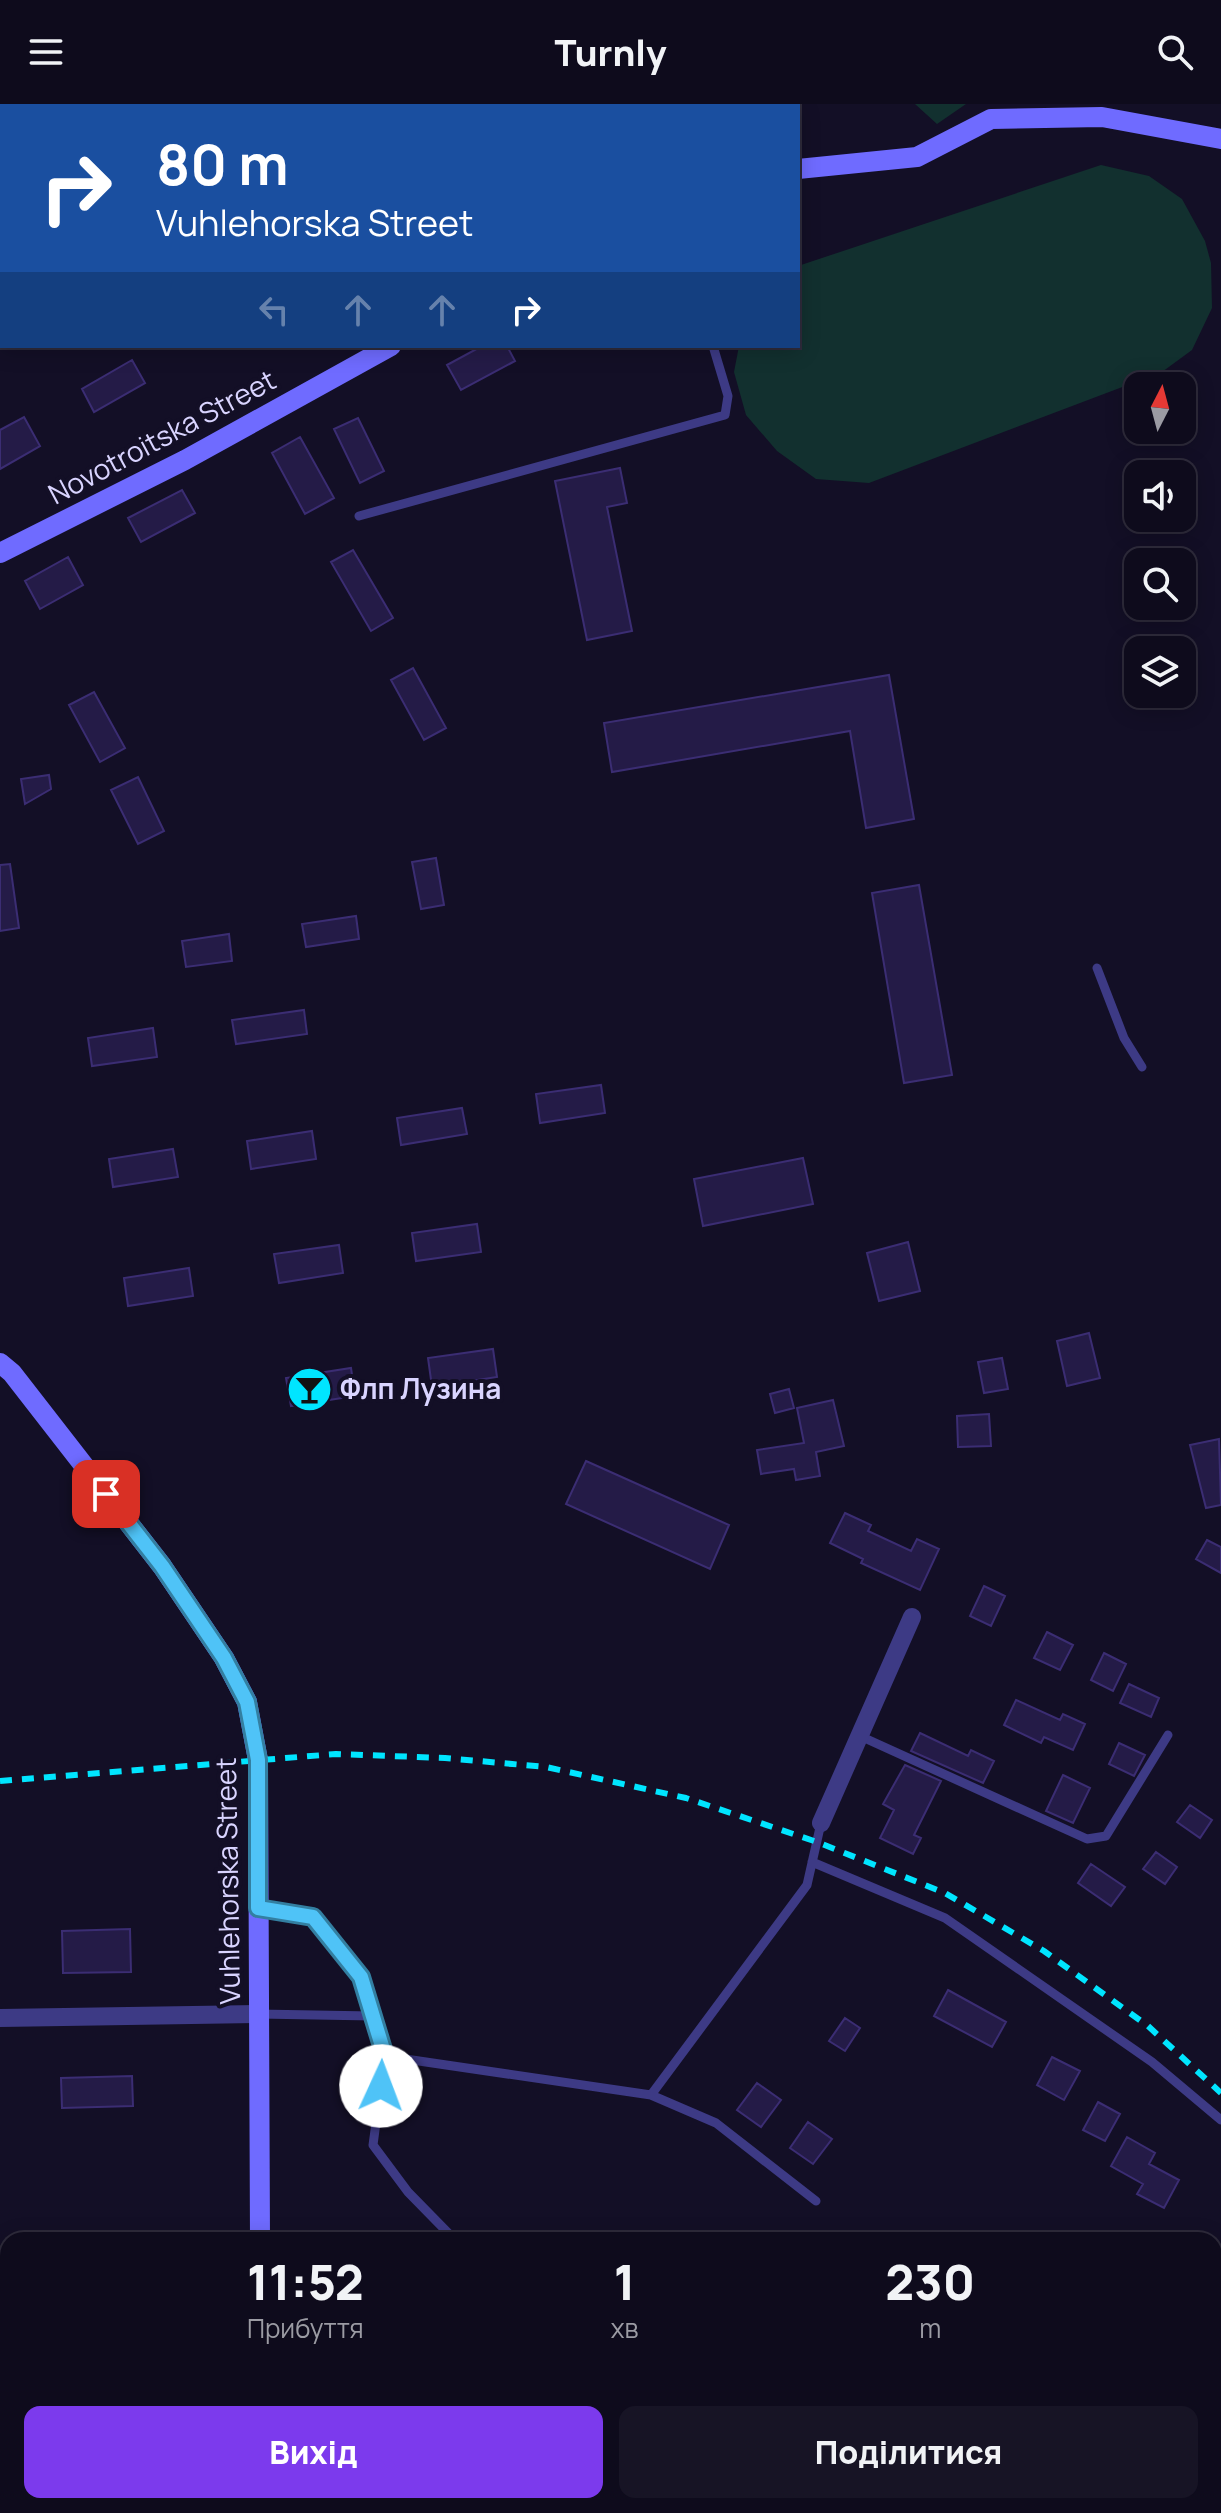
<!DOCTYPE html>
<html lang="uk">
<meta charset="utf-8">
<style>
:root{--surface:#0e0b1c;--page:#171425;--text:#f1f3f6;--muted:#9b9ba3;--line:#2e2b3b;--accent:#7c3aed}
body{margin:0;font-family:Manrope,sans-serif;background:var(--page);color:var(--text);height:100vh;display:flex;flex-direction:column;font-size:30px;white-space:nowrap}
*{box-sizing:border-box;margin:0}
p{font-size:26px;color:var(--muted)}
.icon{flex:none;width:44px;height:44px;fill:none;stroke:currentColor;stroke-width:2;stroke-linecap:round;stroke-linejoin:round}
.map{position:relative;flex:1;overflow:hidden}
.details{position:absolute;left:0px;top:2128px;width:1222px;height:282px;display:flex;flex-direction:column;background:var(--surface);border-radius:24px 24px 0 0;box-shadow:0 4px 20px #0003,0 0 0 2px var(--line)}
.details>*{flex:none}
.top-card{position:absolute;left:0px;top:0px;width:800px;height:244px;box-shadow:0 4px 20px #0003,0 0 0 2px var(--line);background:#1a4fa0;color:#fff;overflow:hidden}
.needle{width:52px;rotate:6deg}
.controls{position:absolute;left:1124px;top:268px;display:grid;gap:16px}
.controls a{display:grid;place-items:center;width:72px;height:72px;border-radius:16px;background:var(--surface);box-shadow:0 4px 20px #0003,0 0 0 2px var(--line);font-size:40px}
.pin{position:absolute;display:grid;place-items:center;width:68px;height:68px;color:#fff;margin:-34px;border-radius:16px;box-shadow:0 4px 12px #0006}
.me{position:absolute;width:88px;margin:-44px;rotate:2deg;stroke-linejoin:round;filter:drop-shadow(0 0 6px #0008)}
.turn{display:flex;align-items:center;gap:28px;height:168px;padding:0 24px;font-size:36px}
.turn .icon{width:104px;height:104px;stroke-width:2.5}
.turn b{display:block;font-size:56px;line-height:68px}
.lanes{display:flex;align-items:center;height:76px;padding:0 24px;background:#0003;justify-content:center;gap:40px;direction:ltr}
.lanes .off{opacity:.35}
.eta{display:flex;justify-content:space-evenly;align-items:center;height:136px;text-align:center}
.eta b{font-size:48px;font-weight:800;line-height:56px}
.cta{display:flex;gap:16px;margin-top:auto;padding:16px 24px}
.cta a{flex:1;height:92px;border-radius:16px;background:var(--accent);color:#fff;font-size:32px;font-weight:800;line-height:92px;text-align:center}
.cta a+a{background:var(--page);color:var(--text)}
header{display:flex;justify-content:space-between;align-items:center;height:104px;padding:0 24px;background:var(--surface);font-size:36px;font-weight:800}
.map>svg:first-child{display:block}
</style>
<header><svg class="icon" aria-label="menu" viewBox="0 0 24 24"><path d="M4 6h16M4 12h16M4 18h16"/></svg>Turnly<svg class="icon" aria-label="search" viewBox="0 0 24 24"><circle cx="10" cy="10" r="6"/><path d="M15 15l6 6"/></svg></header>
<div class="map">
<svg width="1221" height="2409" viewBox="0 0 1221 2409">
<rect width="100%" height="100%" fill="#130f26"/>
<path fill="#12302f" d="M915,0H966L937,20Z
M1101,61L1149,72L1182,95L1205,137L1211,159L1212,204L1192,246L1162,268L869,379L816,375L777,347L746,311L734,268L739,242H798V162Z"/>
<path fill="#241b47" stroke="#3b2d73" stroke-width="2" d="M482,242H507L515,257L461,286L447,261Z
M132,256L145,279L94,308L82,285Z
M24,313L40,342L0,365V326Z
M358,314L384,367L360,379L334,325Z
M300,333L334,394L305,410L272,349Z
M620,364L627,399L607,403L632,527L587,536L555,377Z
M182,386L195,409L141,438L128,414Z
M353,446L393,514L371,527L331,458Z
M68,453L83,481L40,505L25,477Z
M413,564L446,624L424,636L391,576Z
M889,571L914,715L866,724L850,627L612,668L604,619Z
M94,588L125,644L100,658L69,601Z
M49,671L51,685L25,700L21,675Z
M138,673L164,727L138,740L111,686Z
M436,754L444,801L421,805L412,758Z
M10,760L19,824L0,827V761Z
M919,781L952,971L904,979L872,789Z
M356,812L359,835L306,843L302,820Z
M229,830L232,857L186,863L182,837Z
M304,906L307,930L236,940L232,916Z
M153,924L157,953L92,962L88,934Z
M601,981L605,1009L540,1019L536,990Z
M462,1004L467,1030L401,1041L397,1014Z
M312,1027L316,1055L251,1065L247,1037Z
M173,1045L178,1073L113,1083L109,1055Z
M803,1054L813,1100L703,1122L694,1075Z
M477,1120L481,1148L416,1157L412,1129Z
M908,1138L920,1187L879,1197L867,1149Z
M339,1141L343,1169L279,1179L274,1150Z
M189,1164L193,1192L128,1202L124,1174Z
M1089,1229L1100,1274L1067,1282L1057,1237Z
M493,1245L497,1273L432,1283L428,1254Z
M1002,1254L1008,1285L984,1289L978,1258Z
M351,1264L355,1292L291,1302L286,1274Z
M789,1285L794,1304L775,1309L770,1290Z
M833,1296L844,1342L816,1348L820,1372L796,1376L794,1365L761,1370L757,1346L804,1339L797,1304Z
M989,1310L991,1342L958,1343L957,1312Z
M1219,1335L1221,1401L1206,1404L1190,1341Z
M586,1357L729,1421L710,1465L566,1400Z
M845,1409L871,1421L868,1427L911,1447L917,1435L939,1445L920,1486L861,1459L863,1455L830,1439Z
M1207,1436L1221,1443V1469L1196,1455Z
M984,1482L1005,1492L991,1522L970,1512Z
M1047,1528L1073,1541L1060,1566L1034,1554Z
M1104,1549L1126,1560L1113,1587L1091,1576Z
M1129,1580L1159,1594L1151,1613L1120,1599Z
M1016,1596L1060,1616L1063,1610L1085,1620L1073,1646L1044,1633L1041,1639L1004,1621Z
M920,1629L968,1652L971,1646L994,1657L983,1679L911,1647Z
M1119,1639L1145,1651L1134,1672L1109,1660Z
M905,1661L941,1677L914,1731L921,1734L913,1750L880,1734L894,1706L883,1700Z
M1063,1671L1090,1684L1073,1719L1046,1707Z
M1190,1701L1212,1716L1200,1734L1177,1718Z
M1156,1748L1177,1763L1165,1780L1143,1765Z
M1091,1760L1125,1783L1111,1802L1078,1779Z
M130,1825L131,1868L63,1869L62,1827Z
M948,1886L1006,1918L992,1943L934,1912Z
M845,1914L860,1924L845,1947L829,1937Z
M1052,1953L1080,1967L1064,1996L1037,1981Z
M132,1972L133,2002L62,2004L61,1974Z
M757,1979L781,1996L761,2023L737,2006Z
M1098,1998L1120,2010L1105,2037L1083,2026Z
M808,2018L832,2035L813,2060L790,2044Z
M1127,2033L1155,2049L1149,2060L1179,2076L1164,2104L1137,2090L1143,2080L1111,2062Z"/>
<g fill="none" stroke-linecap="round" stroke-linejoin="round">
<path stroke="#3d3a85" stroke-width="9" d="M520,0L521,2
M359,412L725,311L728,292L713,242
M1097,864L1124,934L1142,963
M860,1632L1087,1735L1106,1732L1168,1631
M812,1758L945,1814L1152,1958L1221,2016
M258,1804L313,1813L361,1873L385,1952L373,2041L408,2088L455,2136
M258,1910L373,1912
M385,1952L651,1991L807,1781L821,1719
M651,1991L716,2019L816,2097
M0,2299H8
M340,2402L341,2409"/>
<path stroke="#3d3a85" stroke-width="18" d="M83,2L87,0
M0,46L2,45
M821,1719L912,1513
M0,1914L258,1910
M1090,2402L1110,2409"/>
<path stroke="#6f6bff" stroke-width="20" d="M798,65L917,53L991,15L1102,13L1221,35
M0,449L185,356L391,242
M0,1259L12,1269L162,1462L224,1554L247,1598L258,1656L260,2136
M262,2402V2409"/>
<path stroke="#00e5ff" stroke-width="6" stroke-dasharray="12 10" stroke-linecap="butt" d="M0,1677L336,1650L445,1654L546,1663L686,1694L817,1738L945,1789L1044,1847L1148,1922L1221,1989"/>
</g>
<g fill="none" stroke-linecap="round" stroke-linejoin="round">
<defs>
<path id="route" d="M106,1390L162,1462L224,1554L247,1598L258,1656V1804L313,1813L361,1873L385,1952L381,1982"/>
</defs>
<use href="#route" stroke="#337fa1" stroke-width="20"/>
<use href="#route" stroke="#4fc3f7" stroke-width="14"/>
</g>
<defs>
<symbol id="bar-disc" viewBox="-11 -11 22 22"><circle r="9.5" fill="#00e5ff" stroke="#130f26"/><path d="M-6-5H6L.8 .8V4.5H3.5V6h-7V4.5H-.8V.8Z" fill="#111"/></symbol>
</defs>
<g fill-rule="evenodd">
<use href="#bar-disc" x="284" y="1260" width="51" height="51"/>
</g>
<g text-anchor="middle" stroke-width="8" stroke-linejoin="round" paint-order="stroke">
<g font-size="28" fill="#d9d4ff" stroke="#130f26">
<text transform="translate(162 333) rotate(-28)" y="10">Novotroitska Street</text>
<text transform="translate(228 1777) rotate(-91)" y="10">Vuhlehorska Street</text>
</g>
<g font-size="28" font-weight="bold" fill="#d9d4ff" stroke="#130f26" text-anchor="start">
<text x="340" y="1295">Флп Лузина</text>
</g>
</g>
</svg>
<div class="controls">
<a><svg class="needle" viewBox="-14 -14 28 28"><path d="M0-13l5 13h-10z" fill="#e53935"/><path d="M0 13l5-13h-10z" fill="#9b9ba3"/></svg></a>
<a><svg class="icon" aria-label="sound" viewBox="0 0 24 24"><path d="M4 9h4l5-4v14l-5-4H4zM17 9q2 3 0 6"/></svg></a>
<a><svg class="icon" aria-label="search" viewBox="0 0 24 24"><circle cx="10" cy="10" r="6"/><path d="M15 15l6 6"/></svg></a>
<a><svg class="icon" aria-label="layers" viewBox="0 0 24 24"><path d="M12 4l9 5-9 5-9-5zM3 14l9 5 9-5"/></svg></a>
</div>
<div class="pin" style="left:106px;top:1390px;background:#d93025"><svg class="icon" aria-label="arrive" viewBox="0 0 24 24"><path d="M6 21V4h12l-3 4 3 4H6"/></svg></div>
<svg class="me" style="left:381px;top:1982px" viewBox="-20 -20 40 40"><circle r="19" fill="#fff"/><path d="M0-13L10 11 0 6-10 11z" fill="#4fc3f7"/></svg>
<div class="top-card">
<div class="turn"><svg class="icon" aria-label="right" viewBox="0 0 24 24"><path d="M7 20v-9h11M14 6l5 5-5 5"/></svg><div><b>80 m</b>Vuhlehorska Street</div></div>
<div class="lanes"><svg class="icon off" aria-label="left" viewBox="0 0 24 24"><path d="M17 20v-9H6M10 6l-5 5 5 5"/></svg><svg class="icon off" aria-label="ahead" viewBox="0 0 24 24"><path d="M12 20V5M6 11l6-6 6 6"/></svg><svg class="icon off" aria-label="ahead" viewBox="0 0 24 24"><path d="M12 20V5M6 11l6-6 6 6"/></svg><svg class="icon" aria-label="right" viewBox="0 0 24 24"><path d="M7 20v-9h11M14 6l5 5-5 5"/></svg></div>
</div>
<section class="details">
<div class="eta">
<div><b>11:52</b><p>Прибуття</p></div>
<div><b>1</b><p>хв</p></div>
<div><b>230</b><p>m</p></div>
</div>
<div class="cta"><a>Вихід</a><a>Поділитися</a></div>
</section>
</div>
